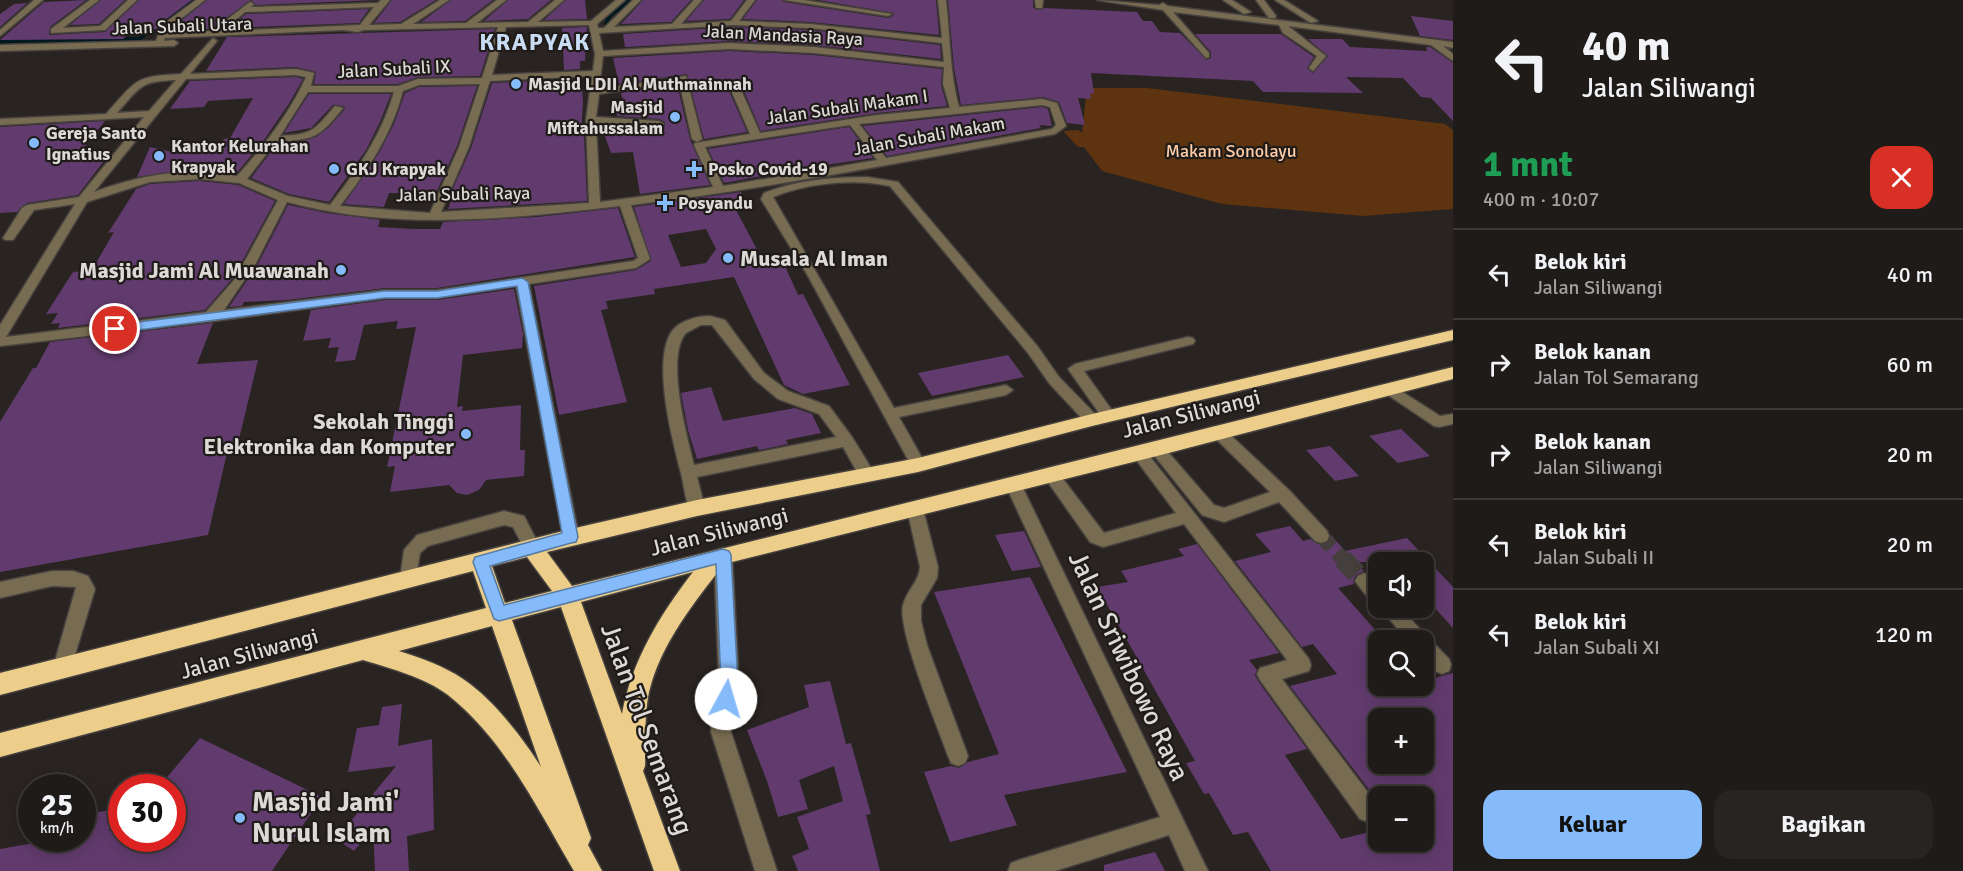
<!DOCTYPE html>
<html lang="id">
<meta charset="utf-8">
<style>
:root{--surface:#1f1b19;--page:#272422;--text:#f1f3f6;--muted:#a1a1a2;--line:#3c3938;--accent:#85bbfb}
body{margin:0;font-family:Signika,sans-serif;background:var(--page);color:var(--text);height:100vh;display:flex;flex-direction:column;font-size:22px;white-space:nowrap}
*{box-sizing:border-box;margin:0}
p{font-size:20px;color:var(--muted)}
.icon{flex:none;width:33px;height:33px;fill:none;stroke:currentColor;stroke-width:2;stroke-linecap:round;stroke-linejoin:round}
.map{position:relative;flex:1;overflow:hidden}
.drawer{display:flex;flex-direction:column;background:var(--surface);width:510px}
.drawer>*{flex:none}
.hud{background:#1f1b19;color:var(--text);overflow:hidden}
.controls{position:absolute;left:1368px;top:552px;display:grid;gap:12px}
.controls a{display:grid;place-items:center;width:66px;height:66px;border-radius:12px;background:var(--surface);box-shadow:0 3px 15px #0003,0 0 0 2px var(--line);font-size:30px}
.speed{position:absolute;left:18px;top:774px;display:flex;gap:12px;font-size:30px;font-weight:700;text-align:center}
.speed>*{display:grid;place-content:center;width:78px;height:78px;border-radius:50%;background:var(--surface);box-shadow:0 3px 15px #0003,0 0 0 2px var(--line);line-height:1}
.speed small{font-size:15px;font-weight:400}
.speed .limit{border:9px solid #d22;background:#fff;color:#111}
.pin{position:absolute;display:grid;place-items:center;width:51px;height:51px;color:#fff;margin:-26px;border:3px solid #fff;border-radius:50%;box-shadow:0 2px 6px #0007}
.me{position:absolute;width:66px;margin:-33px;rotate:6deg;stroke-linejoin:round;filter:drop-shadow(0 0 4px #0008)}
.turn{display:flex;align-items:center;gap:21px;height:126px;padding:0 30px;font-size:27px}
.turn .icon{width:78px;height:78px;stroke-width:2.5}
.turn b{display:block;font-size:42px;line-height:51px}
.round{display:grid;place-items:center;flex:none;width:63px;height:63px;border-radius:18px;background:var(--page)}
.summary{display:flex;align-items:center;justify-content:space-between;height:102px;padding:0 30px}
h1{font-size:36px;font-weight:700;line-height:45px;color:#1e9e55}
.button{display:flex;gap:12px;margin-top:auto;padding:12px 30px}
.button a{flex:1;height:69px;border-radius:18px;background:var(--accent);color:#111;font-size:24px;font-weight:700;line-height:69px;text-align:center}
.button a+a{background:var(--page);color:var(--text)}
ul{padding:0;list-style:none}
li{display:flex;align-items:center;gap:18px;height:90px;padding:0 30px;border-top:2px solid var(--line)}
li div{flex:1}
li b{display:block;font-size:22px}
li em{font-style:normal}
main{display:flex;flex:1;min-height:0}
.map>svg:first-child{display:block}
</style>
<main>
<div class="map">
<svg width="1453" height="871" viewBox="0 0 1453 871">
<rect width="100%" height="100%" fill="#292421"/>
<path fill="#5e3410" d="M1087,88H1147L1445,124L1453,130V209L1363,216L1222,204L1102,171L1084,147H1078L1063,131L1078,130L1082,133Z"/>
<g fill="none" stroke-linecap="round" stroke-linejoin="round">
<path stroke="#00191f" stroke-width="4" d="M606,24L609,16L631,0
M0,42L139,39L193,0"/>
</g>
<path fill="#613b6d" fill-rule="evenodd" d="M86,0L50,27L49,35L105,32L139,0H192L161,23L158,29L132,31L123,39L0,40L44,2Z
M101,0H125L99,24L70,25Z
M207,0H251L211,29H171Z
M251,0H378L256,5Z
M392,0H436L400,22L374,23Z
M451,0H493L465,21L421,22Z
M508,0H551L528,19L484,21Z
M566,0H585L587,19L544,20Z
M643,0H691L671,22L621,24Z
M704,0H744L730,19L686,21Z
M757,0H782L784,2L888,18L893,16L894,13L818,0H936L939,35L810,22L743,19Z
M948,0H1033V7L1036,10L1044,8L1137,12L1143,21H1152L1160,32L1180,33L1207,60L1211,58V52L1195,34H1281L1314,57L1307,68L1313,73L1328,56L1308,39H1342L1350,47L1427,51L1426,47H1430L1453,63V121L1431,98L1421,97L1403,78L1346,77L1363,93L1263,92L1253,81L1091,73L1094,94L1090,93L1091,99L1078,98L1085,125L1067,123L1059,102L1043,97L961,105L954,68Z
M27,3L0,27V14L14,4Z
M369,9L359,23L229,28L246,14Z
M1411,16L1453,21V40L1420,36Z
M587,27L585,61H580V69L564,70L562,28Z
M733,27L810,30L940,45L941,59L814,45L729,41L610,48L625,47L623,34Z
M495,29L480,76L418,77L398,84H314L316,72L296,67L206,71L227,37Z
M729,51L814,55L942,69L941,85L947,106L877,113L761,131L740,82L731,79L726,84L747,132L704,139L687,74L619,84L613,58Z
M296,77L303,79L290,102L264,140L236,174L183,170L137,177L150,147L181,154L194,143L219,146L224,139L230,138L253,98L208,101L204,107L170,109L190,81Z
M581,79L583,101L581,136H584L587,201L448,209L454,193H451L471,148L492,83Z
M677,84L690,139L710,185L640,194L633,152L611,153L604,134L618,132L617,127L659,129L665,126V122L659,119L617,116L616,107H625L621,93Z
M477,86L457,146L436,193H389L384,207L344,204L379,153L394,124L405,93L419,87Z
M309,94H391L380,122L366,150L329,202L289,194L251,178L277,144L316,137L329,127L345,109L344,106L333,105L311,128L284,133Z
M1042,107L1048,109L1052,126L1039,125L1041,128L887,156L863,126Z
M105,121L78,155L110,153L78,195L27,203L17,212L0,213V127Z
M849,127L873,158L799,169L724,183L708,149Z
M200,181L238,185L275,201L233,278L205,310L58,328L60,323L51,324L58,313L46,314L73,272L92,270L114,232L108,233L136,189L150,184Z
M741,192L748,208L736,210L761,257L780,255L798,295L803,294L850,385L803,394L784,385L734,277L654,289L655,294L606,301L608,309L601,310L627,402L559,415L534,286L636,270L651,261L634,207ZM706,229L716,249L706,263L681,267L668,235Z
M288,205L327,213L380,220L378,227L413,229H440L443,222L537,217L618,208L635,257L437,288H385L287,300L244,302L242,306L229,307L258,264Z
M514,289L523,334L522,348L463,355L457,407L463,406L462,411L521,405L520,450H525L524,476L486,480L479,490L467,495L457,493L449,485L390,492L395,466L387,467L416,327L396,329L398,321L364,325L355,360L335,362L339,347L328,348L331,338L303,341L311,310L385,300H437Z
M213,323L197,364L258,360L236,452L227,453L208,535L0,572V422L33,368H36L50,342Z
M1008,355L1024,377L932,396L918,373Z
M711,387L723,421L795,408L812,414L821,433L786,440L788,444L759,450L757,446L697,459L688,430L681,393Z
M1401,429L1430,456L1398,463L1369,436Z
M1330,446L1359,476L1335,481L1306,450Z
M1290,526L1303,541L1310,539L1322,545L1329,542L1331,535L1345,551L1407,538L1453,587V628L1424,596V562H1356L1364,571L1356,575L1353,581L1354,584L1338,588L1378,633V686H1424V681L1453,673V871H1271L1248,832L1233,835L1209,793L1204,794L1186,763L1195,761L1097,587L1128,582L1121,571L1184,556L1178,549L1197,544L1279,653L1249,660L1257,670L1255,675L1258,681L1307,749L1285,755L1341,839L1378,830V842H1424V796H1374L1290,686L1337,674L1313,644L1302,647L1235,561L1271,552L1255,534ZM1378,718H1424V764H1378Z
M1024,531L1041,567L1012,571L995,535Z
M1030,577L1127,772L1004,795L1017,825L950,842L924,772L951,766L959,768L968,762L999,754L934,592Z
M830,681L846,744L851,743L871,814L866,815L880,871H798L792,856L809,849L797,817L843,801L834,766L799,780L808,809L778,817L767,781L747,730L809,707L804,685Z
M402,704L398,746L432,739L434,830L407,836L409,871H375L373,828L354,851L336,839L396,766L348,772L357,728L379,725L382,707Z
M200,738L322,797L272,871H0V849L62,838H82V815L116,809L109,831L118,829L115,838H172V788H158Z
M1155,852L1165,871H1104V865Z"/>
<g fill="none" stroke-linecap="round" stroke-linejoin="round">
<path stroke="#443f3c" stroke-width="15" stroke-dasharray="15 8" stroke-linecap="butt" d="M1321,536L1344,560"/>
<path stroke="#443f3c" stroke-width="20" stroke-dasharray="20 10" stroke-linecap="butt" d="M1343,559L1364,581"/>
<defs>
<path id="minor" d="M34,0H43L0,36V30Z
M90,0H99L63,28L100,26L128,0H137L105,30L51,33V29Z
M196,0H205L169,28L167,33L212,31L250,2L254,4L251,7L378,3L381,0H390L369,25L401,24L440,0H449L413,24L466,23L497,0H506L477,23L528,22L555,0H564L538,22L591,21L616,0H625L597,24L598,28H604L633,0H641L614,27L672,24L694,0H702L681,24L731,21L747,0H755L739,21L810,24L942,38L938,0H946C950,35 950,75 959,107L1042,99L1057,103L1066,126L1055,134C914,160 773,188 631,205L650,259L636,268L529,284L579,537L577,542L571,544L565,542L563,537L516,286L437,298H385L207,322L0,346V325L75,204L34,210L13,240H5L3,238L22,208L27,205L79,197L144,117L0,125V119L106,114C137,80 134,76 181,74L213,38L217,41L190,74L296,69L314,73L311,86H398L418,79L482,78L498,27L364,30L358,32L343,30L165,38L164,41L174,40L178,43L174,46L0,51V45L156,41L162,25ZM374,7L360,25L223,31L245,12ZM589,25L595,54L593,71L492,75L506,27ZM733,25L810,28L942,43L944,62L814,47L729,43L603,51L599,33ZM729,49L814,53L944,67L943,84L950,108L877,115L760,133L738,83L730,81L728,83L750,134L695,143L694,145L713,187L600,202L596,123L659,127L664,124L659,121L596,117L599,94L679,81L692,139L697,142L702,139L686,76L599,89L603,56ZM296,75L306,77C290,113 263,147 237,176C189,166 140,175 94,192L186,79ZM592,76L586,120L589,203L441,212L469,147L490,81ZM176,80L149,111L117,113C140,87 140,81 176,80ZM480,84L459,147L430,213L340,206C368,170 391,136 403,91L419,85ZM308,92H394C381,136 358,169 330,205L288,196L247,179L276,142C315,139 318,139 343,108L335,106C313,131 314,134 280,136ZM1042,105L1050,107L1056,125L1052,129L886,158L859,124ZM850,125L877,160L723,186L705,147ZM200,179L239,183L278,200L235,279L206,312L6,337L87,202L150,182ZM287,202C394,231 511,219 620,206L638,258L633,261L437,290H385L224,310L256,263Z
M784,0H804L892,14L888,16Z
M1035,0H1043L1042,8H1036Z
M1097,0L1159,5L1163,3L1168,6L1453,42V48L1443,46L1453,54V61L1431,45L1288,26L1326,56L1313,71L1309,68L1317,56L1283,33L1279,25L1173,12L1209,53V57L1206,58L1163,10Z
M1223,0H1232L1251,12L1244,14Z
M1256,0H1264L1276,16L1275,18H1269Z
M1275,0H1284L1318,21L1311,23Z
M867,177L898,182L1038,347L1059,377L1097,416L1099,420L1097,424H1087L1049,383L1028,353L890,186C854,178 807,183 773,197L894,408L1006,385L1013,390L1006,395L899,417L926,465L923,469H913L808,276L761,199L764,193C797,180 833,177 867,177Z
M710,316L725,320L764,373L788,391L829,406L852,437L873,471L875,475L873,479H861L843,447L697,477L705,508L703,513L697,515L691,513C686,502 684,488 682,477C673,443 651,361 672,331C680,320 698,316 710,316ZM712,325L754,379L778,399L819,414L836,437L694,465C687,436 665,357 686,333L701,325Z
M1188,337L1193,338L1195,341L1193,344L1084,371L1116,416L1109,421L1104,420L1068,369L1075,364Z
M1390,384L1440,416L1453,414V424L1439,427L1434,426L1385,393L1383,389Z
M1219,427L1224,429L1289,490L1327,531L1329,536L1327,541L1321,543L1315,541L1279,502L1224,522L1202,515L1149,449L1152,445H1162L1214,505L1224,508L1270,492L1214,437L1212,433L1214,429Z
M1139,447L1144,449L1309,659L1311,665L1309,671L1282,679L1376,803L1378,811L1376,819L1368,822L1360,819L1260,680L1257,674L1260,668L1287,660L1184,524L1103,547L1090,542L1043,475L1045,471H1057L1104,533L1176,513L1131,453L1134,449Z
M1013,478L1019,480L1021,484L1208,871H1185L1169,835L1055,871H1008L1011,863L1019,860L1160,817L1005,484L1007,480Z
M915,502L921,504L923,509L938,567L937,578L921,605V621L927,645L968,756L965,763L958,766L951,763L948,756C938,727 897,630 903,605C907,590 919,582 920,567L907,509L909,504Z
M504,511L524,516L540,547L538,552L532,554L526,552L513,527L504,525L428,546L420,553L415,584L409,587L403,584L400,579L404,550L417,535Z
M723,548L729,550L732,555L739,685L732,712L731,732L777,871H755L711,732L712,712L719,685L714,555L717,550Z
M52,571H73L88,576L95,589L71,668L69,674L62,677L55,674L53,668L76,587L52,586L0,598V582Z
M1364,573L1370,576L1378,585V605L1372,603L1355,581L1358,576Z
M1380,608H1400L1449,659L1451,665L1449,671L1442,674L1435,671L1424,658V640H1407Z"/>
<path id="highway" d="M1453,330V340L1092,426L918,472L697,516L547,552L572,586L1453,367V379L1157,456L724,564C694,603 661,643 649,692C644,716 646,741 645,766L643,771L680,871H654L561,607L512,620L591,838L588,845L602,871H574C538,810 505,740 448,695C424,677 392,669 363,660L0,757V733L486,608L473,571L0,695V673L571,529L697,500L918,458L1092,414ZM527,557L552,591L505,603L492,566ZM693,572C660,615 632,660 622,714L581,602ZM492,626L541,767C523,738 492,698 463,679C444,666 421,658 399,651Z"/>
</defs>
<use href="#minor" stroke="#46413e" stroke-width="3"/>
<use href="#highway" stroke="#46413e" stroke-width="3"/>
<use href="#minor" fill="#776c51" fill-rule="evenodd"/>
<use href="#highway" fill="#ecce8a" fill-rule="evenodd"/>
</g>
<path fill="#85bbfb" stroke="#567aa3" stroke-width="1.5" d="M522,278L528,282L578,537L576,542L571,543L490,566L504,605L723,549L729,551L731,555L738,685L732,705L726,707L719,705L717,699L721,685L716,564L499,621L494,619L473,562L475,557L562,533L517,286L437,298H384L115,333L109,329L115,325L384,291H437Z"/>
<g fill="#85bbfb" stroke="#1f1b18" stroke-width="2">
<circle cx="516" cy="84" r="6"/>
<circle cx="675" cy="117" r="6"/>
<circle cx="34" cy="143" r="6"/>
<circle cx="159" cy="156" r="6"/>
<circle cx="334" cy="169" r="6"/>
<path d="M691 160h6v6h6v6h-6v6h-6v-6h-6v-6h6z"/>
<path d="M662 194h6v6h6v6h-6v6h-6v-6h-6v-6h6z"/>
<circle cx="728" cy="258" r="6"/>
<circle cx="341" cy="270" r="6"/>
<circle cx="466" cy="434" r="6"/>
<circle cx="240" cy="818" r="6"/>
</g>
<g text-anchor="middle" stroke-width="4.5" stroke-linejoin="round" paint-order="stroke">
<g font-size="18" fill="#dcd9d6" stroke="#1f1b18">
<text transform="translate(182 26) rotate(-2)" y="6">Jalan Subali Utara</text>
<text transform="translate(783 35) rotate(3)" y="6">Jalan Mandasia Raya</text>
<text transform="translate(394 69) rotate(-3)" y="6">Jalan Subali IX</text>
<text transform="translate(847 107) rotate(-8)" y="6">Jalan Subali Makam I</text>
<text transform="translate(929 136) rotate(-10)" y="6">Jalan Subali Makam</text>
<text transform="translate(463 194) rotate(-1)" y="6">Jalan Subali Raya</text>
</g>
<g font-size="18" font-weight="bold" fill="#dcd9d6" stroke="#1f1b18" text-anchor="start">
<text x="528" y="90">Masjid LDII Al Muthmainnah</text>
<text x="663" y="113" text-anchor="end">Masjid<tspan x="663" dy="21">Miftahussalam</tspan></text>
<text x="46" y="139">Gereja Santo<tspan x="46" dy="21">Ignatius</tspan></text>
<text x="171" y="152">Kantor Kelurahan<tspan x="171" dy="21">Krapyak</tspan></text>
<text x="346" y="175">GKJ Krapyak</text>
<text x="708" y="175">Posko Covid-19</text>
<text x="678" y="209">Posyandu</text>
</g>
<g font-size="18" fill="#fdcca8" stroke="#1f1b18">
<text x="1231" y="157">Makam Sonolayu</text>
</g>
<g font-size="22" font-weight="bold" fill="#dcd9d6" stroke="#1f1b18" text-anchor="end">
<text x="740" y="266" text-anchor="start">Musala Al Iman</text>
<text x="329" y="278">Masjid Jami Al Muawanah</text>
<text x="454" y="429">Sekolah Tinggi<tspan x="454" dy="25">Elektronika dan Komputer</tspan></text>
</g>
<g font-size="22" fill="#dcd9d6" stroke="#1f1b18">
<text transform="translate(1191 413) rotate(-14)" y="8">Jalan Siliwangi</text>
<text transform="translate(719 531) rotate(-14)" y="8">Jalan Siliwangi</text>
<text transform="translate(249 653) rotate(-15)" y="8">Jalan Siliwangi</text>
</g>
<g font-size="24" font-weight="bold" letter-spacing="1.5" fill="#c8dcf4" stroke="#1f1b18">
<text x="535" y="50">KRAPYAK</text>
</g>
<g font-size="27" fill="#dcd9d6" stroke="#1f1b18">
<text transform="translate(1129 666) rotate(65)" y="9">Jalan Sriwibowo Raya</text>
<text transform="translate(647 729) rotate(70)" y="9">Jalan Tol Semarang</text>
</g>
<g font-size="27" font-weight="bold" fill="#dcd9d6" stroke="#1f1b18" text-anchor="start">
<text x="252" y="811">Masjid Jami'<tspan x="252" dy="31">Nurul Islam</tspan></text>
</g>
</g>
</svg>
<div class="controls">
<a><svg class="icon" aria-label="sound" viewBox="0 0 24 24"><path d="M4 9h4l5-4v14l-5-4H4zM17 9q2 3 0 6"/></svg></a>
<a><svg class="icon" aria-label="search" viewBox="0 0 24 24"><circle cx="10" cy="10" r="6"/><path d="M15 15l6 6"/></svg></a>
<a>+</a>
<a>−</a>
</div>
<div class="speed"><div>25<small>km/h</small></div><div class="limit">30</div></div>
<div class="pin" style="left:115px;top:329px;background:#d93025"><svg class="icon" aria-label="arrive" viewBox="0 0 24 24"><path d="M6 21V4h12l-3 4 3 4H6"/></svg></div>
<svg class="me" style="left:726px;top:699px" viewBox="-20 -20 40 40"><circle r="19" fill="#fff"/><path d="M0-13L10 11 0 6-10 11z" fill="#85bbfb"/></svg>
</div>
<section class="drawer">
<div class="hud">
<div class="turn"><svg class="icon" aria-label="left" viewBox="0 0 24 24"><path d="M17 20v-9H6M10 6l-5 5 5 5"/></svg><div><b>40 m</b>Jalan Siliwangi</div></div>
</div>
<div class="summary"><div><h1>1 mnt</h1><p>400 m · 10:07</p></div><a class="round" style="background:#d93025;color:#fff"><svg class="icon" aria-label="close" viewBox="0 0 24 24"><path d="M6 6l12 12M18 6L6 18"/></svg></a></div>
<ul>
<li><svg class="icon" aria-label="left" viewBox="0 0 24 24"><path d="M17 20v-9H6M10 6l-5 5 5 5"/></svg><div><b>Belok kiri</b><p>Jalan Siliwangi</p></div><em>40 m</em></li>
<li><svg class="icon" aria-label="right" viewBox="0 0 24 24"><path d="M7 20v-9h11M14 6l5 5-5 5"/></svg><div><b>Belok kanan</b><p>Jalan Tol Semarang</p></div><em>60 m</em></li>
<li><svg class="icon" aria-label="right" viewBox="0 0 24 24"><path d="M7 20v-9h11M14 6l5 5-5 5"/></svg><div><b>Belok kanan</b><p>Jalan Siliwangi</p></div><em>20 m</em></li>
<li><svg class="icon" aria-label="left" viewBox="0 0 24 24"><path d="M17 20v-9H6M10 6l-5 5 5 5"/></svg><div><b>Belok kiri</b><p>Jalan Subali II</p></div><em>20 m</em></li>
<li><svg class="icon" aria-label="left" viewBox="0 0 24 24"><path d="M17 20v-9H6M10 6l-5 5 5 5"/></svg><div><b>Belok kiri</b><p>Jalan Subali XI</p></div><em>120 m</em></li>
</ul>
<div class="button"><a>Keluar</a><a>Bagikan</a></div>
</section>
</main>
